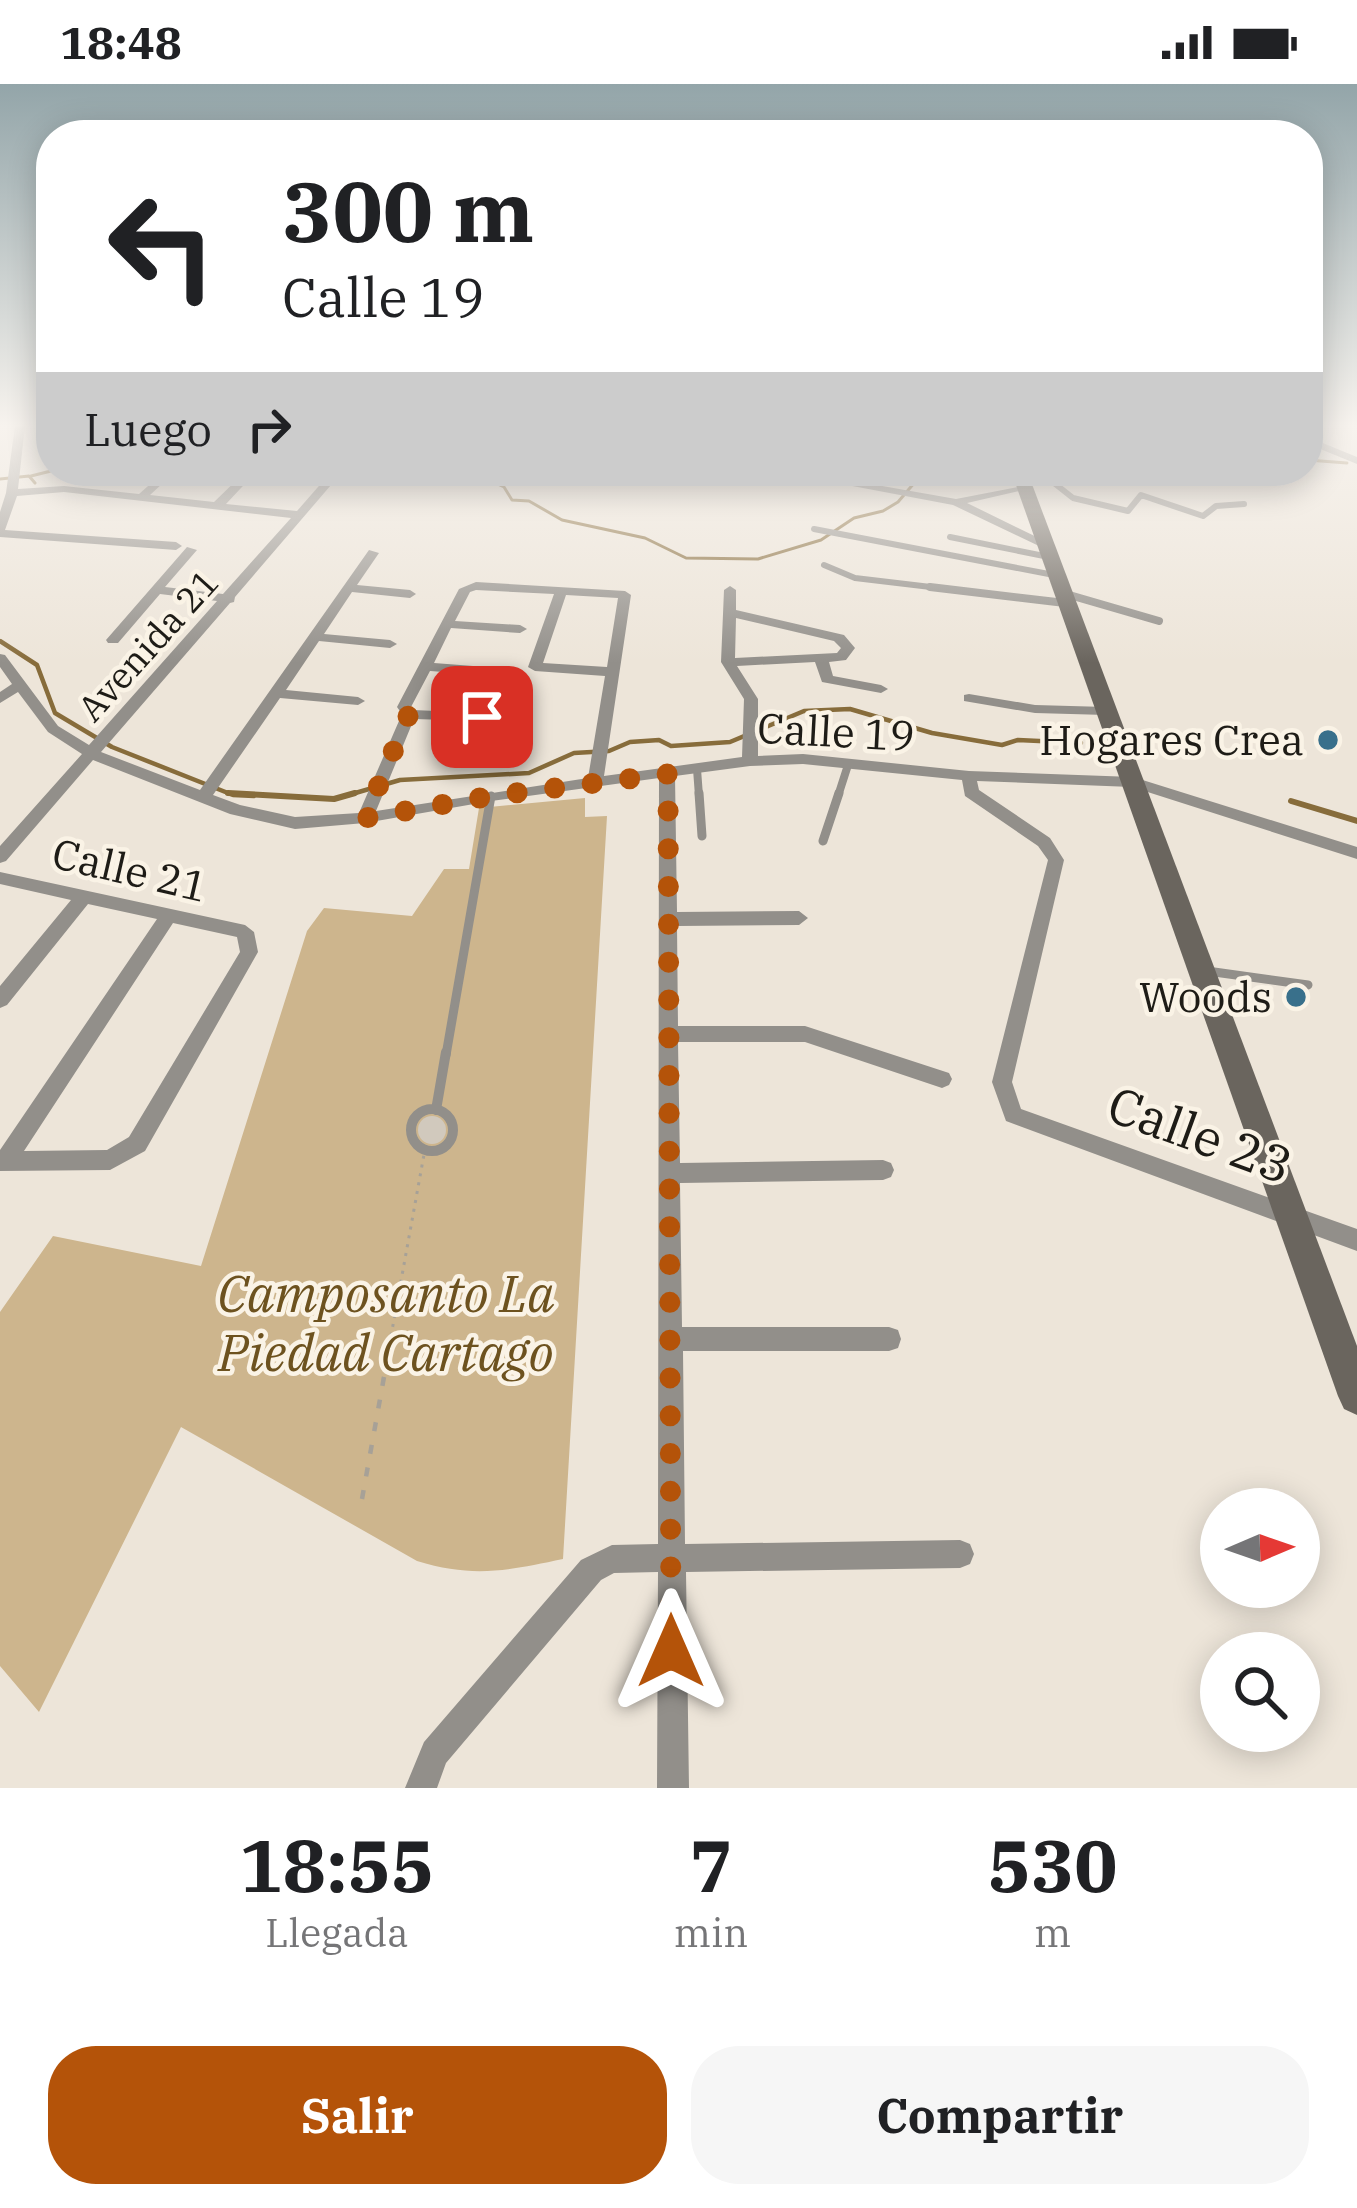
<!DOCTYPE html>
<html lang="es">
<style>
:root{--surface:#fff;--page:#f6f6f6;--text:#202124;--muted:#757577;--accent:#b45309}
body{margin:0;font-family:"IBM Plex Serif",serif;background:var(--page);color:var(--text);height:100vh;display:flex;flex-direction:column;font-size:45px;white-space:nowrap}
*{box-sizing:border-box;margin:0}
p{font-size:39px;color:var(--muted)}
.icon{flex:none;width:66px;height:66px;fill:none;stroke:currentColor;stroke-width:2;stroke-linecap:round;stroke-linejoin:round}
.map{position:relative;height:1704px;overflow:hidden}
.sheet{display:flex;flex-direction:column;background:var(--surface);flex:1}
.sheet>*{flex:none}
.top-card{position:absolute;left:36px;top:36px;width:1287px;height:366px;border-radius:48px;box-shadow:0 6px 30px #0003;background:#fff;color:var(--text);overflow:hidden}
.needle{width:78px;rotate:88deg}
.buttons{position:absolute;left:1200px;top:1404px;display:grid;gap:24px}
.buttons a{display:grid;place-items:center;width:120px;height:120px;border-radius:50%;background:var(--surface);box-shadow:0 6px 30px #0003;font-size:60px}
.pin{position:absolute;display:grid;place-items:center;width:102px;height:102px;color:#fff;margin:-51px;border-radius:24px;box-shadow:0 6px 18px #0006}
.me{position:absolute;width:132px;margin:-66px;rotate:0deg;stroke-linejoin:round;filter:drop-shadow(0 0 9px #0008)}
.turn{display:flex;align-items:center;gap:42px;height:252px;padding:0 48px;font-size:54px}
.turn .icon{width:156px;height:156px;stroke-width:2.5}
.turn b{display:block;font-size:84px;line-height:102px}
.then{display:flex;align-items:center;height:114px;padding:0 48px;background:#0003;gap:24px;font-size:45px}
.eta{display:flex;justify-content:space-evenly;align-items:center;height:204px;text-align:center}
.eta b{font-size:72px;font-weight:700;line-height:84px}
.cta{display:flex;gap:24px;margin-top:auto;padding:24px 48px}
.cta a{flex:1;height:138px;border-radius:48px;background:var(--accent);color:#fff;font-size:48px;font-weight:700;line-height:138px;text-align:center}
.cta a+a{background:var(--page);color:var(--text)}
.status{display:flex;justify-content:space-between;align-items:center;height:84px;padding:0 60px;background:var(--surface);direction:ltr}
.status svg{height:33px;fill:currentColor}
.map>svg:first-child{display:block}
</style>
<div class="status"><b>18:48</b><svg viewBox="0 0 49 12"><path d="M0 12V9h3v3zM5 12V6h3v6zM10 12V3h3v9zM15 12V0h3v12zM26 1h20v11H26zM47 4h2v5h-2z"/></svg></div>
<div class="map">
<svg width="1357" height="1704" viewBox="0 0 1357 1704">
<rect width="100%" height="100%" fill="#ede5d9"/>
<path fill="#cdb58d" d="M585,714V733L607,732L563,1475C506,1487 473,1494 417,1477L181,1343L39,1628L0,1582V1228L53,1152L201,1182L307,847L324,824L412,832L444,785H469L479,724Z"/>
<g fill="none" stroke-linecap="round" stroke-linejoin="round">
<path stroke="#876c3b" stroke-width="3" d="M1308,376L1347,379
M470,387L504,403L512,416L529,417L562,436L645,454L686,474L758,475L821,456L854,434L883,427L898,418L921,391L939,387
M31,392L51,387
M0,395L29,392L35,399"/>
<path stroke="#876c3b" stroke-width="4.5" d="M0,557L37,581L55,629L112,663L233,711L254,712
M345,712L400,696L529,689L574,669L609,667L630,658L659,656L671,662L730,658L804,627L850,625L932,649L1002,661L1018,656L1081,659"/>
<path stroke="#876c3b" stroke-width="6" d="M228,709L334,715L355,709
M1291,717L1357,737"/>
</g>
<path fill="#d1c9bd" d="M418 1046a14 14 0 1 1 28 0a14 14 0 1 1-28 0Z"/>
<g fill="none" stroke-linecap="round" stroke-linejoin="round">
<path stroke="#a7a197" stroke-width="3" stroke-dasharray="3 6" stroke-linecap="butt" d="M383,1296L425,1065"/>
<path stroke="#a7a197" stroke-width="4.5" stroke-dasharray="9 14" stroke-linecap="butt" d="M362,1415L384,1293"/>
<path stroke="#928f8a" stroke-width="6" d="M1020,388L1054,399L1073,414L1128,427L1141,411L1203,432L1216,422L1244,420
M814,445L1054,491
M950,453L1049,473
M824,481L855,494L956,506"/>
<path stroke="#928f8a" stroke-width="8" d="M930,503L1065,519
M1066,510L1159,537
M697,685L699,712
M838,712L848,681"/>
<path stroke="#928f8a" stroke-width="9" d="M699,709L702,752
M823,757L839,709
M1207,887L1308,901
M446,971L491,712"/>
<path stroke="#928f8a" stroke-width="10" d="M411 1046a21 21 0 1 1 42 0a21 21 0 1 1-42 0Z
M436,1026L446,968"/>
<path fill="#928f8a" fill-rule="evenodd" d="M15,341H25L18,405L64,402L139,410L165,387H176L150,411L214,418L246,387H257L226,420L297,427L332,387H343L235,513L234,518L230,519L101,668L200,706L369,466L379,469L357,501L410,506L416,510L410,514L352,508L324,550L390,556L397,560L390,564L319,557L286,606L358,613L365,617L358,621L280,614L213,711L240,721L295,733L359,729L402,630L397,623L459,505L476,498L625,507L631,511L604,692L742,673L744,615L721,578L724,506L730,502L736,506V526L844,551L855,564L846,576L829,578L833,592L881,601L888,605L881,609L822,598L815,578L737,582L758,615V672L803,670L969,687L1133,693L1357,763V775L1132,703L977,697L979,706L1050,754L1064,776L1012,998L1021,1025L1357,1145V1167L1006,1037L992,998L1048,776L1038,762L965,712L962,696L803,680L750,682L675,692L677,828L799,827L808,834L799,841L677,842L678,942H805L949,989L952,995L949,1001L942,1004L805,958H678L680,1079L883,1076L891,1079L894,1086L891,1093L883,1096L680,1099L682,1243H889L898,1246L901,1255L898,1264L889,1267H683L685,1460L960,1456L970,1460L974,1470L970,1480L960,1484L686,1488L689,1704H657L658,1488L614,1489L601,1496L446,1679L437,1704H405L424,1658L581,1476L612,1461L658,1460L659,694L491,717L365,739L295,745L230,730L93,676L6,777L0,779V762L82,670L48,648L18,608L0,619V608L12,600L0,583V570L5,571L58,642L89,661L217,517L160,510L118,559H108L106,556L187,463L197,466L165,503L223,510L291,434L64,408L17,412L5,446L176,458L182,462L176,466L0,453V428L6,409ZM476,506L554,510L528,583L535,587L605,592L588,694L376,727L414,635L482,637L489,633L482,629L413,626L411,623L430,587L499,592L506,588L499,584L434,579L451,544L520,549L527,545L520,541L455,537L470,508ZM566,511L618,514L607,583L543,579ZM736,534L834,557L841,564L837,569L735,574Z
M1308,353L1357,373V380L1308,360Z
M773,387H797L956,415L1028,401V405L967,419L1049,459L1039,462L953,421Z
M969,610L1035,621L1106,623L1113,627L1106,631L1035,629L964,617V611Z
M0,788L245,841L254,848L258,868L145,1067L110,1086L0,1087V1066L157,835L88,820L7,921L0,924V902L71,816L0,800ZM173,839L237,853L240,868L129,1053L107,1066L24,1067Z"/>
<path fill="#6a655e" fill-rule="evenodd" d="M1011,387H1027L1357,1262V1331L1344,1325L1338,1312Z"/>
</g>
<linearGradient id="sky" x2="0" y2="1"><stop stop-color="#93a5a9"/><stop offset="0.59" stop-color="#f7f3ee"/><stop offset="1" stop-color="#f7f3ee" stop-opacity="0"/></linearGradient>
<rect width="1357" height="579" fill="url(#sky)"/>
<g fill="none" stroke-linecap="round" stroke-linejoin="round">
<path stroke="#b45309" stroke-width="21" stroke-dasharray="0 37.8" d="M482,633L409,630L365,734L491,712L668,690L671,1567"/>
</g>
<g fill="#39708b" stroke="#faf3e6" stroke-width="4.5">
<circle cx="1328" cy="656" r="12"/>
<circle cx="1296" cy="913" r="12"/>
</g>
<g text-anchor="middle" stroke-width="9" stroke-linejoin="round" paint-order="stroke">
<g font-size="36" fill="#1e1c17" stroke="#faf3e6">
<text transform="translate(148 561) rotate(-48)" y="13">Avenida 21</text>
</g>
<g font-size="42" fill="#1e1c17" stroke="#faf3e6">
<text transform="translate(836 648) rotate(3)" y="15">Calle 19</text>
<text transform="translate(130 786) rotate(13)" y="15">Calle 21</text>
</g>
<g font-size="42" fill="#1e1c17" stroke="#faf3e6" text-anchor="end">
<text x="1304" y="671">Hogares Crea</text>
<text x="1272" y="928">Woods</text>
</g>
<g font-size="51" fill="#1e1c17" stroke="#faf3e6">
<text transform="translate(1200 1051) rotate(20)" y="18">Calle 23</text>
</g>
<g font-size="51" font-style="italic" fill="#6d521f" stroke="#faf3e6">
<text x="386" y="1228">Camposanto La<tspan x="386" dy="59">Piedad Cartago</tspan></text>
</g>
</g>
</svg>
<div class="buttons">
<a><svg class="needle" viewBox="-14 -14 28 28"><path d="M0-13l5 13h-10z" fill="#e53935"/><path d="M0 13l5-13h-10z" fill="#757577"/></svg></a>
<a><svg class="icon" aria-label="search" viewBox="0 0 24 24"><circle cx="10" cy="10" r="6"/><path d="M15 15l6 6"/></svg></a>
</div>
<div class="pin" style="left:482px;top:633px;background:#d93025"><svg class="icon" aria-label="arrive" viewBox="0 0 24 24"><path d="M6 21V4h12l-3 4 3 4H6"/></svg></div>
<svg class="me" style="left:671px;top:1567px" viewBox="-20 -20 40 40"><path d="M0-17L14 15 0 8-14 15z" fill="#b45309" stroke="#fff" stroke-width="4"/></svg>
<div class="top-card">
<div class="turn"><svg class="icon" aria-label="left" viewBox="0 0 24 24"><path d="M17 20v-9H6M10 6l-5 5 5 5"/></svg><div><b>300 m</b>Calle 19</div></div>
<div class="then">Luego<svg class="icon" aria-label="right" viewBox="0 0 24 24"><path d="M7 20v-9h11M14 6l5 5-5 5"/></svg></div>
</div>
</div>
<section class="sheet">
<div class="eta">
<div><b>18:55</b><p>Llegada</p></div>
<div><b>7</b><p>min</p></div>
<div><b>530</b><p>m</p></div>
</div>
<div class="cta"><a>Salir</a><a>Compartir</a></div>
</section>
